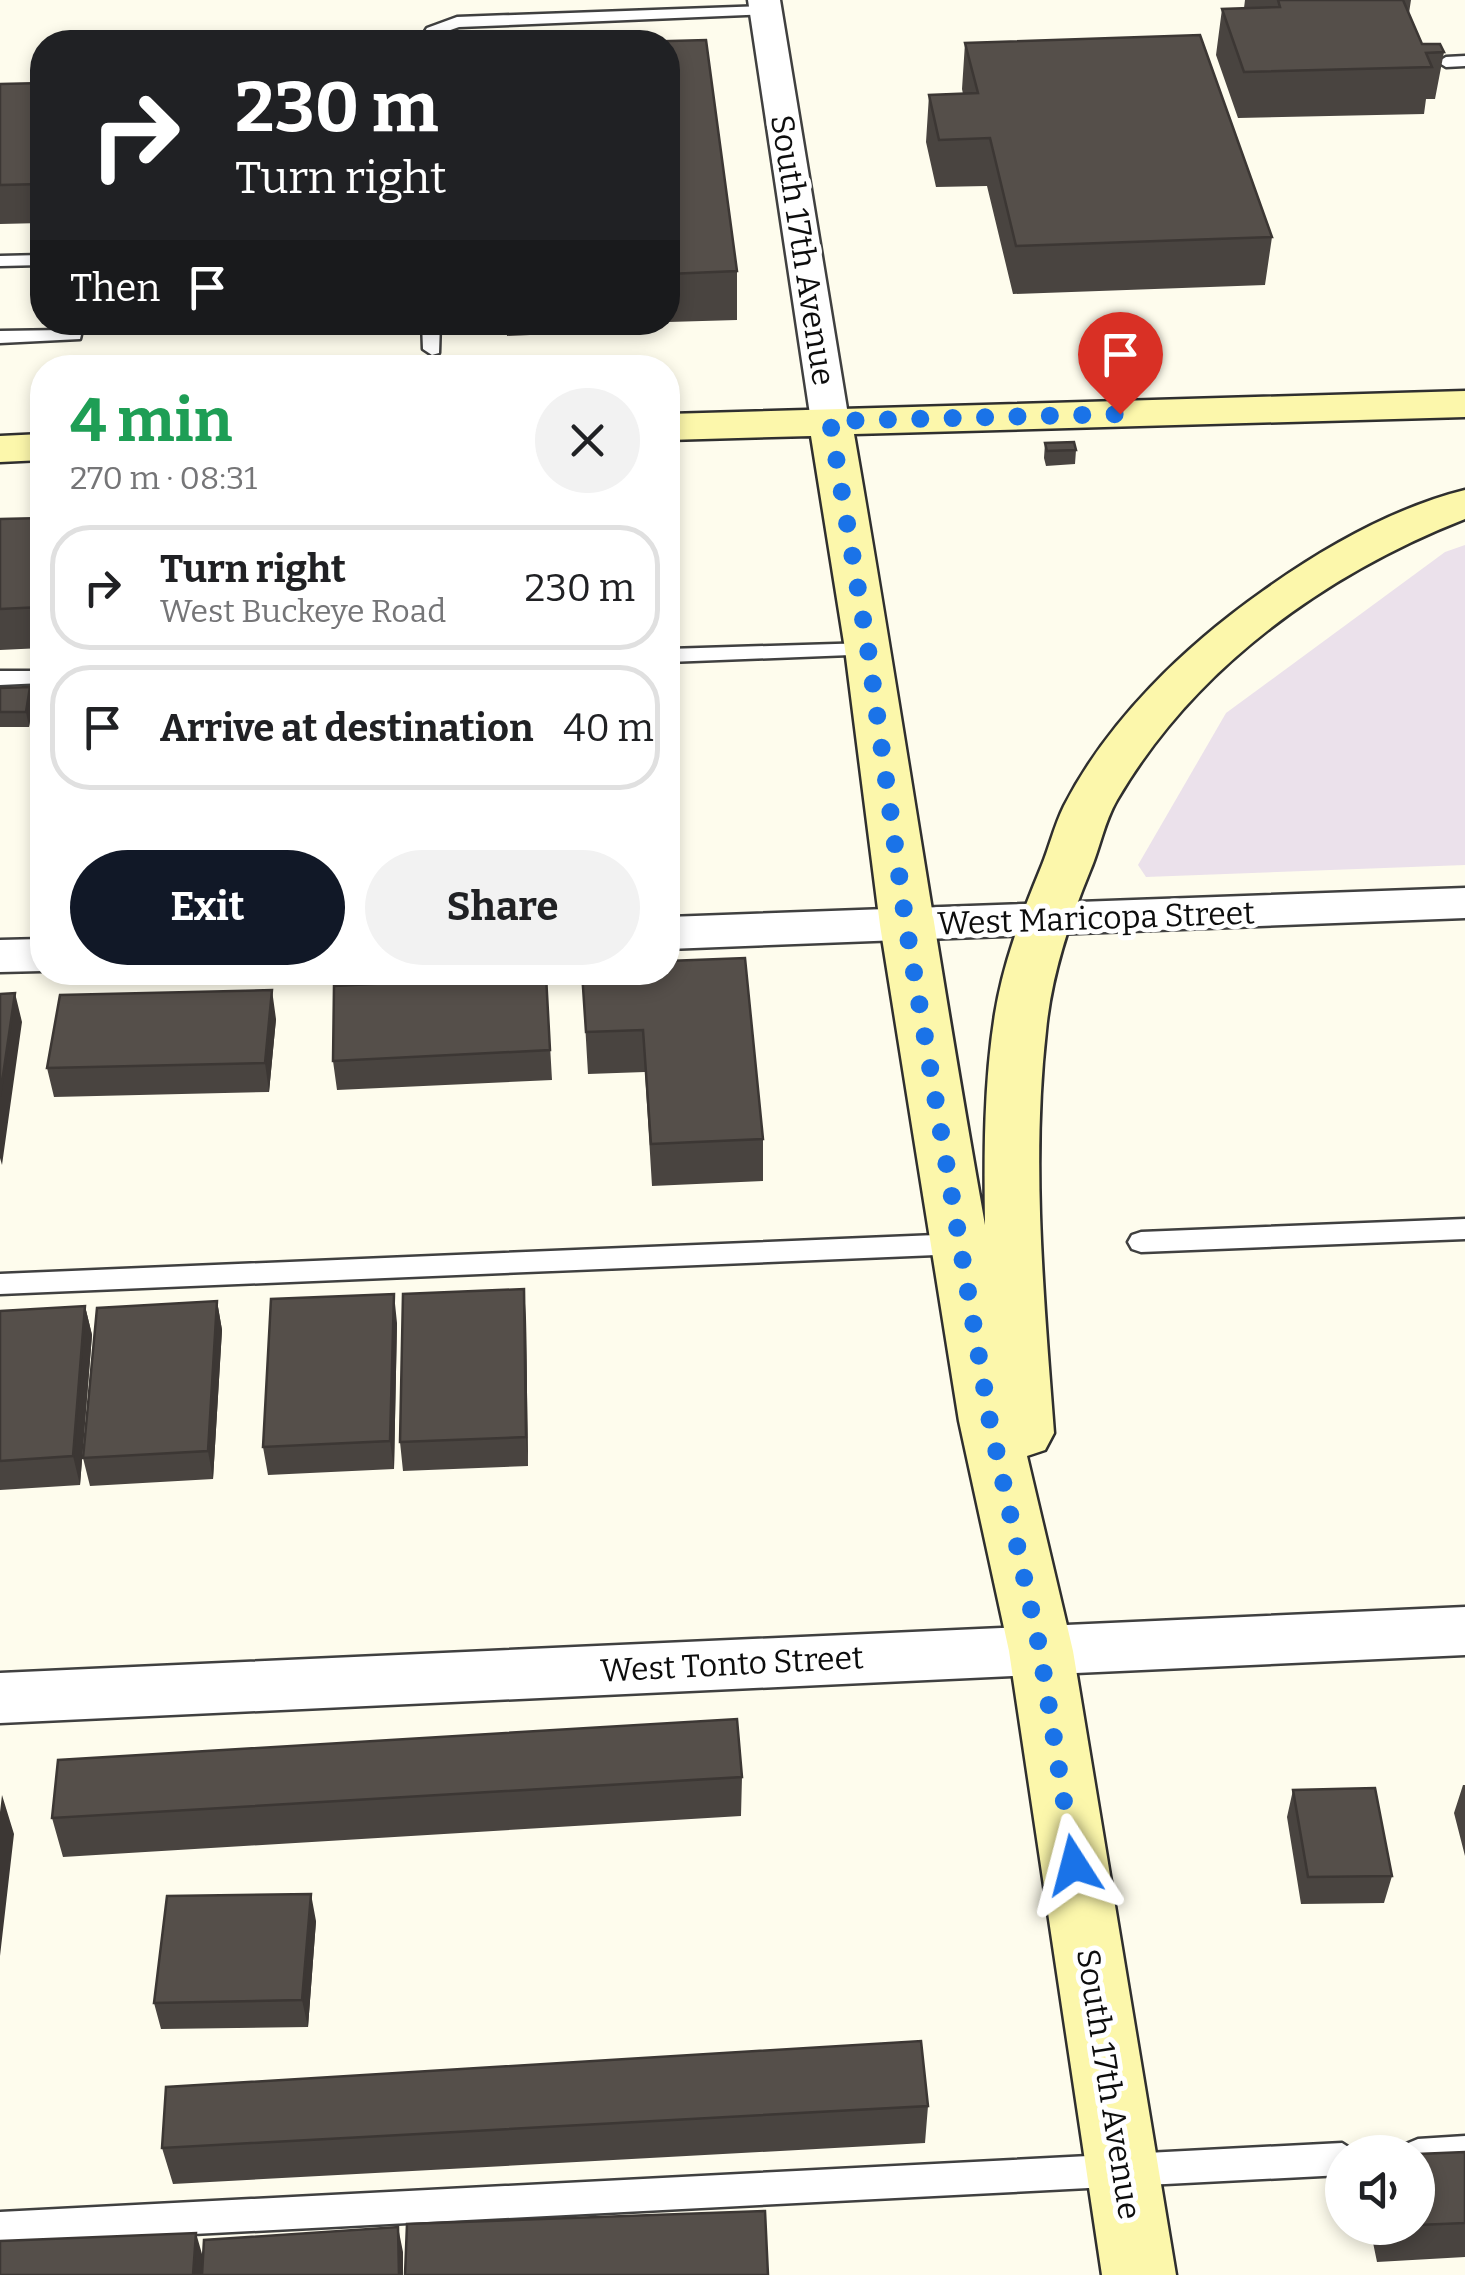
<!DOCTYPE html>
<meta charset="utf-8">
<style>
:root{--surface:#fff;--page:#f2f2f2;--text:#202124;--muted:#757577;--line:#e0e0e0;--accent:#111827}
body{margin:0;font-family:Bitter,serif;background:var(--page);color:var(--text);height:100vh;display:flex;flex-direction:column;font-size:38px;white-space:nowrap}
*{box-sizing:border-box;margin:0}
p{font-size:32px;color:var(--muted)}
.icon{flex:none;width:55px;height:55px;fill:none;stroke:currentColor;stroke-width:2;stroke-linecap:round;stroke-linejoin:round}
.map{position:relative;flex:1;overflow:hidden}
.panel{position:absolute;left:30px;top:355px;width:650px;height:630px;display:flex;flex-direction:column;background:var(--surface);border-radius:40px;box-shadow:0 5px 15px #0003}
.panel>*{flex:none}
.top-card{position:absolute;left:30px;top:30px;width:650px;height:305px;border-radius:40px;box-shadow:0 5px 15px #0003;background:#202124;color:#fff;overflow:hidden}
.controls{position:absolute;left:1325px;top:2135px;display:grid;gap:20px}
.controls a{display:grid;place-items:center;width:110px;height:110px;border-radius:50%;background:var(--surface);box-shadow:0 5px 15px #0003;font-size:50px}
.pin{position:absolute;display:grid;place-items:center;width:85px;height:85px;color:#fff;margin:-102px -42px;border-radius:50% 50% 50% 0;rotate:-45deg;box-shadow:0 0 10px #0007}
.pin .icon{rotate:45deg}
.me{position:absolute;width:110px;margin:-55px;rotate:351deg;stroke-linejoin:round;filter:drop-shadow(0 0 8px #0008)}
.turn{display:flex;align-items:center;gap:35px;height:210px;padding:0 40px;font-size:45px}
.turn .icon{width:130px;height:130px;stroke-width:2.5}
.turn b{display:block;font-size:70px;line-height:85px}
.then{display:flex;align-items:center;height:95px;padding:0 40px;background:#0003;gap:20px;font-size:38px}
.round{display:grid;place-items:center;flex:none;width:105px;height:105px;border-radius:52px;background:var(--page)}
.overview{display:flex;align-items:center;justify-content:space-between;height:170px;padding:0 40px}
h1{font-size:60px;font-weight:700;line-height:75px;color:#1e9e55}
.button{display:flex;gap:20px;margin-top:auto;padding:20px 40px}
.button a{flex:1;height:115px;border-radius:60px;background:var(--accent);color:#fff;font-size:40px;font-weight:700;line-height:115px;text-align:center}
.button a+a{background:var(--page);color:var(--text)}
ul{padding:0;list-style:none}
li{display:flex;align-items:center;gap:30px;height:125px;margin:0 20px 15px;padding:0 20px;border:5px solid var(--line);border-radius:40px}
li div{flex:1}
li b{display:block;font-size:38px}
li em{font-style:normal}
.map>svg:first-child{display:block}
</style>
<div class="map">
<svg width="1465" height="2275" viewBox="0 0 1465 2275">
<rect width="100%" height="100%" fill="#fefced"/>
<path fill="#ebe1eb" d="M1465,545V865L1146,877L1138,865L1226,713L1445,552Z"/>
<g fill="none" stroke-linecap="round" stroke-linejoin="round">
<defs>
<path id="lane" d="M766,6L774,11L772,14L459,27L439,34L434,42H418L427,28L457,17Z
M1465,56V66L1446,67L1438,62L1446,57Z
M42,255V265L0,266V256Z
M66,322H84L80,339L0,343V331L64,330Z
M422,322H440L439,353L432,355L423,349Z
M868,643L879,649L876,654L668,662V649Z
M0,671H42V683L0,685Z
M1465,1219V1239L1141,1252L1132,1249L1128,1242L1132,1235L1141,1232Z
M960,1234L969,1237L973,1244L969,1251L960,1254L0,1294V1274Z
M1465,2136V2168L1418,2171V2152H1403L1406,2144L1418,2139Z
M1342,2143L1356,2152H1342V2175L0,2244V2212Z"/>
<path id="street" d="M748,0H780L849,421L844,429L830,433L816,429L811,421Z
M1465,888V918L668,949V917Z
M42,939V971L0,972V940Z
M1465,1607V1655L0,1723V1673Z"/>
<path id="secondary" d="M1465,391V417L854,434C900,698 938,962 985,1225C984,1155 984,1083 995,1014C1003,964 1021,916 1040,870C1049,849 1054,826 1064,806C1108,720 1185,646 1263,591C1323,548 1393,508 1465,490V519C1325,574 1194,668 1117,800C1104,822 1100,848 1090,871C1069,922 1051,976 1046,1031C1031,1164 1044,1300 1054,1433L1045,1450L1027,1456L1073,1651L1176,2275H1102L1009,1651L959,1421L880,925L845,649L811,436L668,440V414Z
M42,434V460L0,462V436Z"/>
</defs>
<use href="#lane" stroke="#404040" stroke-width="5"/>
<use href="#street" stroke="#404040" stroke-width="5"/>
<use href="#secondary" stroke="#2f2f2f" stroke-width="5"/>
<use href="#lane" fill="#fff" fill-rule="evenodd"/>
<use href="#street" fill="#fff" fill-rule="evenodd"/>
<use href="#secondary" fill="#fcf7ab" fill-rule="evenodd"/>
</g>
<path fill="#494440" d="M1245,0H1411L1409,13L1422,44L1444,52L1435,99H1426L1424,114L1238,118L1216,55L1222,9L1244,8Z
M668,42L737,271V320L668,322Z
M965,43L1272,237L1265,285L1013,294L987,186L936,187L926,142L929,95L963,94L962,89Z
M42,83V223L0,224V84Z
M506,322H656L552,326V334L507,336Z
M1045,443L1076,450L1075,464L1046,466L1044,458Z
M42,518V648L0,650V519Z
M0,688L33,702L29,727H0Z
M582,972L763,1139V1181L652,1186L645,1072L588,1074Z
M546,975L552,1080L337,1090L333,1061Z
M276,1019L269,1092L54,1097L47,1068Z
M217,1301L222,1330L213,1479L90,1486L83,1458Z
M85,1306L92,1335L80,1485L0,1490V1311Z
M526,1318L528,1466L403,1471L400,1442Z
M397,1323L394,1469L268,1475L263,1447Z
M742,1777L741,1816L63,1857L52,1818Z
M1463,1785H1465V1856L1454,1813Z
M1293,1790L1392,1876L1384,1903L1301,1904L1287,1817Z
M316,1921L308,2027L161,2029L154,2003Z
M928,2106L925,2143L173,2184L162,2148Z
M1465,2152V2257L1377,2262L1370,2228H1418V2154Z"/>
<path fill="#3c3734" d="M30,687L33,702L29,727L26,712Z
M272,990L276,1019L269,1092L265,1063Z
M15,993L22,1022L2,1165L0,1158V1096Z
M524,1289L526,1318L528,1466L526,1437Z
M394,1294L397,1323L394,1469L390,1441Z
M217,1301L222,1330L213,1479L208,1451Z
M85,1306L92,1335L80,1485L73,1456Z
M2,1795L14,1834L0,1956V1812Z
M311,1894L316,1921L308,2027L302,2000Z
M398,2227L403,2252V2275H399Z
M196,2233L206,2268V2275H193Z"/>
<path fill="#554f4a" stroke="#3c3734" stroke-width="2.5" d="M1278,0H1403L1422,44H1440L1444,52L1426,53L1432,67L1244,72L1222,9L1280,7Z
M1200,35L1272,237L1016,246L990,138L939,140L929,95L978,93L965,43Z
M706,40L737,271L668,274V42H634Z
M42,83V184L0,185V84Z
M1074,442L1076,450L1047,451L1045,443Z
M42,518V607L0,609V519Z
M30,687L26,712H0V688Z
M745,958L763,1139L651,1144L643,1030L586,1032L582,972H668V961Z
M546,975L550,1050L333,1061L334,986Z
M272,990L265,1063L47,1068L60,995Z
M15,993L0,1096V994Z
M524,1289L526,1437L400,1442L403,1294Z
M394,1294L390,1441L263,1447L271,1299Z
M217,1301L208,1451L83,1458L97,1308Z
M85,1306L73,1456L0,1461V1311Z
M737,1719L742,1777L52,1818L58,1760Z
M1375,1788L1392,1876L1308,1877L1293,1790Z
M311,1894L302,2000L154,2003L167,1896Z
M921,2041L928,2106L162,2148L166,2087Z
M1465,2152V2223L1418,2225V2154Z
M765,2211L768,2275H405L407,2224Z
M398,2227L399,2275H202L204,2240Z
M196,2233L193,2275H0V2241Z"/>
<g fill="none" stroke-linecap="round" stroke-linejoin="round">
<path stroke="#1a73e8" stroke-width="18" stroke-dasharray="0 32.4" d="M1074,1865L1040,1650L990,1422L906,925L868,649L830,421L1120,414"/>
</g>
<g text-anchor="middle" stroke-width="10" stroke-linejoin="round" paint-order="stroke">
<g font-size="32" fill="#0d0d0d" stroke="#fff">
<text transform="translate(803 250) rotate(81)" y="11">South 17th Avenue</text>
<text transform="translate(1096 918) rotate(-2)" y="11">West Maricopa Street</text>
<text transform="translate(732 1664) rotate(-3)" y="11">West Tonto Street</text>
<text transform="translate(1109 2084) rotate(81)" y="11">South 17th Avenue</text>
</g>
</g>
</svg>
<div class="controls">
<a><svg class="icon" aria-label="sound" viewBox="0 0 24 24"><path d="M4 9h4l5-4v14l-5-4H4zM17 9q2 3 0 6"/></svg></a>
</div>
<div class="pin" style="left:1120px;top:414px;background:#d93025"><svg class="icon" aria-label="arrive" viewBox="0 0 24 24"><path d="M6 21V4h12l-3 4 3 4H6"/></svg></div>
<svg class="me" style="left:1074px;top:1865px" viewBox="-20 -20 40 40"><path d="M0-17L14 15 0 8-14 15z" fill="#1a73e8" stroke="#fff" stroke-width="4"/></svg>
<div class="top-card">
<div class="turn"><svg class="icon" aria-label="right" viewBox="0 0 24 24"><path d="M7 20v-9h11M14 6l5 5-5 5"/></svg><div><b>230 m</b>Turn right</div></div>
<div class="then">Then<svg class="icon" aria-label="arrive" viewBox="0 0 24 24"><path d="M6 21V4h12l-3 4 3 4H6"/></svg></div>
</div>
<section class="panel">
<div class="overview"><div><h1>4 min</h1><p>270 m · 08:31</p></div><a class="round"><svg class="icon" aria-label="close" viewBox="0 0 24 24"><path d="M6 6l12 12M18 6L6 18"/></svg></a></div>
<ul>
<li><svg class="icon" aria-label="right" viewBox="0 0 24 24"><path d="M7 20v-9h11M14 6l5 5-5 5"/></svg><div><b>Turn right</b><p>West Buckeye Road</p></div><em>230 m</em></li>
<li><svg class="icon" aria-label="arrive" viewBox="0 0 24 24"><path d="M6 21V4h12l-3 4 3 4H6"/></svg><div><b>Arrive at destination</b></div><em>40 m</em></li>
</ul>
<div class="button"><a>Exit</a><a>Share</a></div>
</section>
</div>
